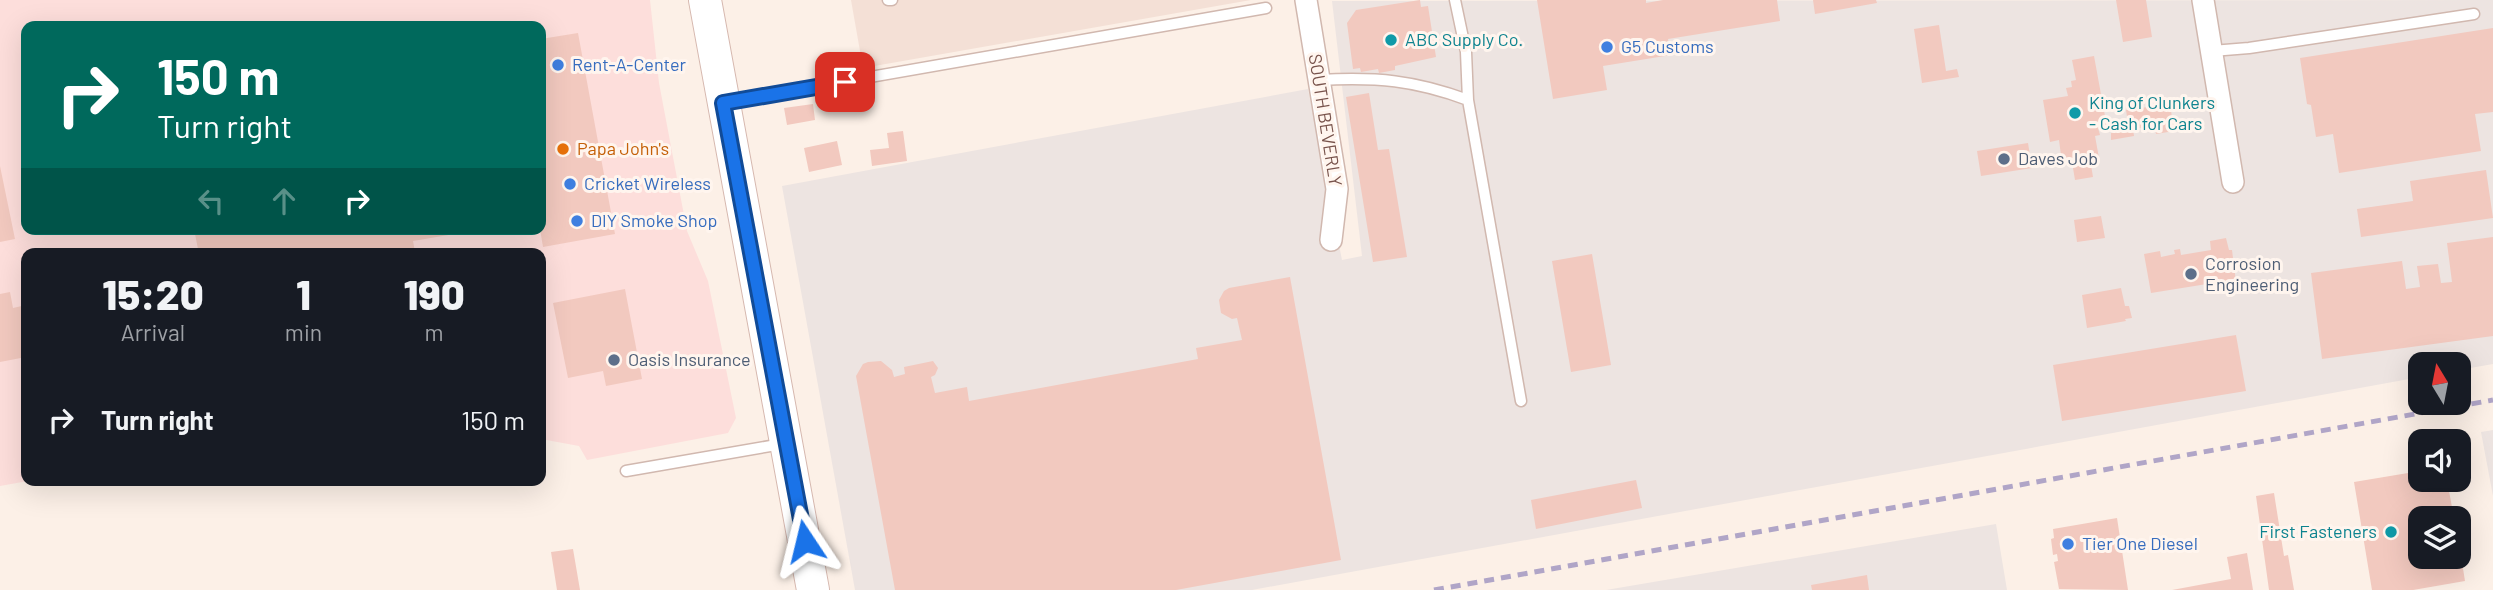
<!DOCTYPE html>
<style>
:root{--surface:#171b24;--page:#242831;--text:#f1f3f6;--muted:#9ea1a6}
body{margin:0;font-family:Barlow,sans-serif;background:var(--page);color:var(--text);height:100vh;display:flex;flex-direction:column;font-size:26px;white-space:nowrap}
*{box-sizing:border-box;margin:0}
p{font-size:23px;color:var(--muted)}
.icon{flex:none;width:38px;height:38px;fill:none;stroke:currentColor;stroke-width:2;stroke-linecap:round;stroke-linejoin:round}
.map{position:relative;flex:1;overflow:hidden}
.details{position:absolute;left:21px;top:248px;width:525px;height:238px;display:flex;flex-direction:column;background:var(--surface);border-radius:14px;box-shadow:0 7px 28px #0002}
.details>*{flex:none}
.banner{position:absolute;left:21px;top:21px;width:525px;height:214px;border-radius:14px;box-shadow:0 7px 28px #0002;background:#00695c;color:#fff;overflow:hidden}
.needle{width:46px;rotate:350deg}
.controls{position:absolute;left:2408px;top:352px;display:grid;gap:14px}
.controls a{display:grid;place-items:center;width:63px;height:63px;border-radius:14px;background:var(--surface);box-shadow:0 7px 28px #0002;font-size:35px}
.pin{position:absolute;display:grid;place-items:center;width:60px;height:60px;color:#fff;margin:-30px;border-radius:14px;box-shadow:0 4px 10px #0006}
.me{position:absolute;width:77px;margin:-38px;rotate:350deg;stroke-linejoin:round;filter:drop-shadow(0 0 5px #0008)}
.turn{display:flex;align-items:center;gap:24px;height:147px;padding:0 21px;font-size:32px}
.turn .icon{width:91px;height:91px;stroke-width:2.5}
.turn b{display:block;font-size:49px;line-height:60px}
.lanes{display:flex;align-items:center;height:66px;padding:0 21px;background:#0003;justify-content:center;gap:35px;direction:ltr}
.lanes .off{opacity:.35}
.eta{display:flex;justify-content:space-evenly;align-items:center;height:119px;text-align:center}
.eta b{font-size:42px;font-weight:800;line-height:49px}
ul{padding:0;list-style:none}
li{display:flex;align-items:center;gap:21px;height:105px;padding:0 21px}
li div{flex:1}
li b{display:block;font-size:26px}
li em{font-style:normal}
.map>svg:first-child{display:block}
</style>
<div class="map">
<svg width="2493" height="590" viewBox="0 0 2493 590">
<rect width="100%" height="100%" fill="#fcf0e7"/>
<path fill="#f4e0d6" d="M851,0H1251L863,68Z"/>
<path fill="#fddedb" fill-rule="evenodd" d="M0,0H650L659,83L687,231L708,281L736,418L728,433L587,460L579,446L541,439V254H26L28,481L0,486ZM26,26H541V229H26Z"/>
<path fill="#ede4e1" d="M2493,0V364L2459,370V364H2420V377L1252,590H855L782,186L1308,89L1342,260L1362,256L1332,1Z
M2493,430V496L2481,432Z
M1996,524L2007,590H1606Z"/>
<path fill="#f2c9bf" d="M1420,0L1421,7L1428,6L1436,57L1395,66V70L1379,73L1378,69L1361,72L1360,68L1353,69L1347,23L1356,10Z
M1537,0H1646V3L1663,0H1777L1780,21L1668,39L1671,55L1603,66L1607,90L1553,99Z
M1813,0H1876L1877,3L1815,14Z
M2116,0H2146L2152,37L2123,42Z
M1939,25L1946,71L1957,69L1959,77L1922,83L1914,29Z
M2493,28V112L2475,114L2481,151L2339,173L2333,134L2316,137L2311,105L2307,104L2300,58Z
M578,33L615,234L543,247L540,229L541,39Z
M2094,56L2107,127L2098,128L2100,135L2095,136L2099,158L2090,159L2093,177L2075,180L2072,162L2062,163L2059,140L2050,142L2043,100L2068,96L2066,88L2072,87L2071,81L2076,80L2072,60Z
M1369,93L1378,150L1389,149L1407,257L1373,262L1346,97Z
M813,104L815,120L787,125L784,108Z
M2170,104L2174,131L2156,134L2155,126L2133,129L2134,136L2111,140V133L2129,130L2126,110Z
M903,131L907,161L872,166L870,150L889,148L887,133Z
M837,141L842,165L809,172L804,148Z
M2028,143L2032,168L1981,176L1977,151Z
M0,166L15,239L0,242Z
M2486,170L2493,218L2361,237L2357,209L2413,201L2410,181Z
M2101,216L2105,238L2077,242L2074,220Z
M194,229H471L472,231L413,241L415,252L405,254H199Z
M2493,237V336L2322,359L2311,273L2402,261L2406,289L2420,287L2417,266L2438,264L2441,283L2452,282L2447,243Z
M2226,238L2229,250H2232L2237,290L2215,294V292L2208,293L2207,284L2151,293L2144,254L2160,251L2161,257L2175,254L2174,250L2180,249L2181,255L2211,250L2210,241Z
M1592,254L1611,365L1571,372L1552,261Z
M1290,277L1341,560L1176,590H895L856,376L863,364L868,362L881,361L892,370L894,377L905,374L904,367L933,361L938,368L935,375L931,377L935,393L967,387L969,401L1198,359L1196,348L1242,340L1237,318L1232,319L1221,313L1219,300L1224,291L1229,288Z
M2121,288L2125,306H2129L2132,318L2125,319L2126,321L2087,328L2082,295Z
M625,289L642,379L606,386L603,371L568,378L553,303Z
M10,292L13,308L26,305V357L0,362V294Z
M2236,335L2246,391L2062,421L2053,365Z
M2420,471V480H2447L2454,518H2420V556H2461L2465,581L2413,590H2372L2354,482Z
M1636,480L1642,508L1536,529L1531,500Z
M2274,493L2284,556L2288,555L2294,590H2269L2256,496Z
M2117,518L2128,590L2059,589L2054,562L2058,561L2057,554L2053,555L2051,539L2054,538L2053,529Z
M573,549L580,590H557L551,552Z
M2247,553L2253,590H2172L2231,579L2227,557Z
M1867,575L1869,590H1812L1811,585Z"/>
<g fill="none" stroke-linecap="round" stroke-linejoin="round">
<defs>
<path id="service" d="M888,0H892
M1455,0L1466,52L1468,100
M2212,51L2249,48L2474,14
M1319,80C1377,77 1414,80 1468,100L1521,401
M727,102L1266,8
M626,471L782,444"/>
<path id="minor" d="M1306,0L1337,189L1331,240
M2203,0L2233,182"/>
<path id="secondary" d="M705,0L813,590"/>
</defs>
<use href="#service" stroke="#d1b8af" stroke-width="13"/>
<use href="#minor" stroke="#d1b8af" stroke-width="24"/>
<use href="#secondary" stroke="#d6b8af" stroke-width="34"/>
<use href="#service" stroke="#fff" stroke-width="10"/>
<use href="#minor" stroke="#fff" stroke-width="21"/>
<use href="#secondary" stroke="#fff" stroke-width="32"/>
<path stroke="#b0a5c7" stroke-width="5" stroke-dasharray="10 7" stroke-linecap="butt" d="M1434,590L2493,400"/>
</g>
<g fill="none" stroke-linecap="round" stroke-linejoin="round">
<defs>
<path id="route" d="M805,541L723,103L845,82"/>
</defs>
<use href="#route" stroke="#114b97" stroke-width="18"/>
<use href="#route" stroke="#1a73e8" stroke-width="12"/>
</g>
<g fill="#0f9aa8" stroke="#fff5ee" stroke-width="2.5">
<circle cx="1391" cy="40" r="7"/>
<circle cx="2075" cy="113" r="7"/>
<circle cx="2391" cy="532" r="7"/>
</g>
<g fill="#3f7fe0" stroke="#fff5ee" stroke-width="2.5">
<circle cx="1607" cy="47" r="7"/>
<circle cx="558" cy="65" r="7"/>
<circle cx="570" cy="184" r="7"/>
<circle cx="577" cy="221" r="7"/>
<circle cx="2068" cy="544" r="7"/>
</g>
<circle fill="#e8710a" stroke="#fff5ee" stroke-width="2.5" cx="563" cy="149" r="7"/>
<g fill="#5c6f8a" stroke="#fff5ee" stroke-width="2.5">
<circle cx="2004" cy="159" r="7"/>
<circle cx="2191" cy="274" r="7"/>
<circle cx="614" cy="360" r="7"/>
</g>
<g text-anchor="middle" stroke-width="6" stroke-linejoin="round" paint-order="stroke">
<g font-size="18" fill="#0d838f" stroke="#fff5ee" text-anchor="start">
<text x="1405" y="46">ABC Supply Co.</text>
<text x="2089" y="109">King of Clunkers<tspan x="2089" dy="21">- Cash for Cars</tspan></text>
<text x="2377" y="538" text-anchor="end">First Fasteners</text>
</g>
<g font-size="18" fill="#366cbe" stroke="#fff5ee" text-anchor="start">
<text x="1621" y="53">G5 Customs</text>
<text x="572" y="71">Rent-A-Center</text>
<text x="584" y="190">Cricket Wireless</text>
<text x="591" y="227">DIY Smoke Shop</text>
<text x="2082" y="550">Tier One Diesel</text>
</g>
<g font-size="18" fill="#77524b" stroke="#fff5ee">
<text transform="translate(1325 120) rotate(81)" y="6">SOUTH BEVERLY</text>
</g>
<g font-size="18" fill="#c56008" stroke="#fff5ee" text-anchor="start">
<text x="577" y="155">Papa John's</text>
</g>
<g font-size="18" fill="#4e5e75" stroke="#fff5ee" text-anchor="start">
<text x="2018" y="165">Daves Job</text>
<text x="2205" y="270">Corrosion<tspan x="2205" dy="21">Engineering</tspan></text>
<text x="628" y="366">Oasis Insurance</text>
</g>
</g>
</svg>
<div class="controls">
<a><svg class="needle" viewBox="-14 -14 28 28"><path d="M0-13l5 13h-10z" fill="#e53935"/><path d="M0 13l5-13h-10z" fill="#9ea1a6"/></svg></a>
<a><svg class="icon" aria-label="sound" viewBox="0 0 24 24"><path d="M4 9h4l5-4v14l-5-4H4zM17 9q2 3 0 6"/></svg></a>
<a><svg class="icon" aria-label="layers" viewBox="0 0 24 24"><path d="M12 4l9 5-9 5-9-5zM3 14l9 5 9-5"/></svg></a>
</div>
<div class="pin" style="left:845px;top:82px;background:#d93025"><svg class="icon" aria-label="arrive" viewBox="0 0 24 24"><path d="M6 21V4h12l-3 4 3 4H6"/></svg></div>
<svg class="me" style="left:805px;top:541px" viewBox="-20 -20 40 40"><path d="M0-17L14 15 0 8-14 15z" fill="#1a73e8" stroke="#fff" stroke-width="4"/></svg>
<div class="banner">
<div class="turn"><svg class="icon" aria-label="right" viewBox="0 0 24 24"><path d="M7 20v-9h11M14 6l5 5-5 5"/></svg><div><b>150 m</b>Turn right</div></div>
<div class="lanes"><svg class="icon off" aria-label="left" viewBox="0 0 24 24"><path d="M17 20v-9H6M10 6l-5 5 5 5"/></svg><svg class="icon off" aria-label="ahead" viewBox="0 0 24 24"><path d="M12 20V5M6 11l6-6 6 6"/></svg><svg class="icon" aria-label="right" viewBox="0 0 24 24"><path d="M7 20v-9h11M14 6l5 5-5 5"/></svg></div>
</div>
<section class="details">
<div class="eta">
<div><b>15:20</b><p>Arrival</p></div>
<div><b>1</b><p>min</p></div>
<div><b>190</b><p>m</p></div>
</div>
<ul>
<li><svg class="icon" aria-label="right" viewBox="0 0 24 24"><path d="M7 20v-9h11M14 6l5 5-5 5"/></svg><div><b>Turn right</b></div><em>150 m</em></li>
</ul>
</section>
</div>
